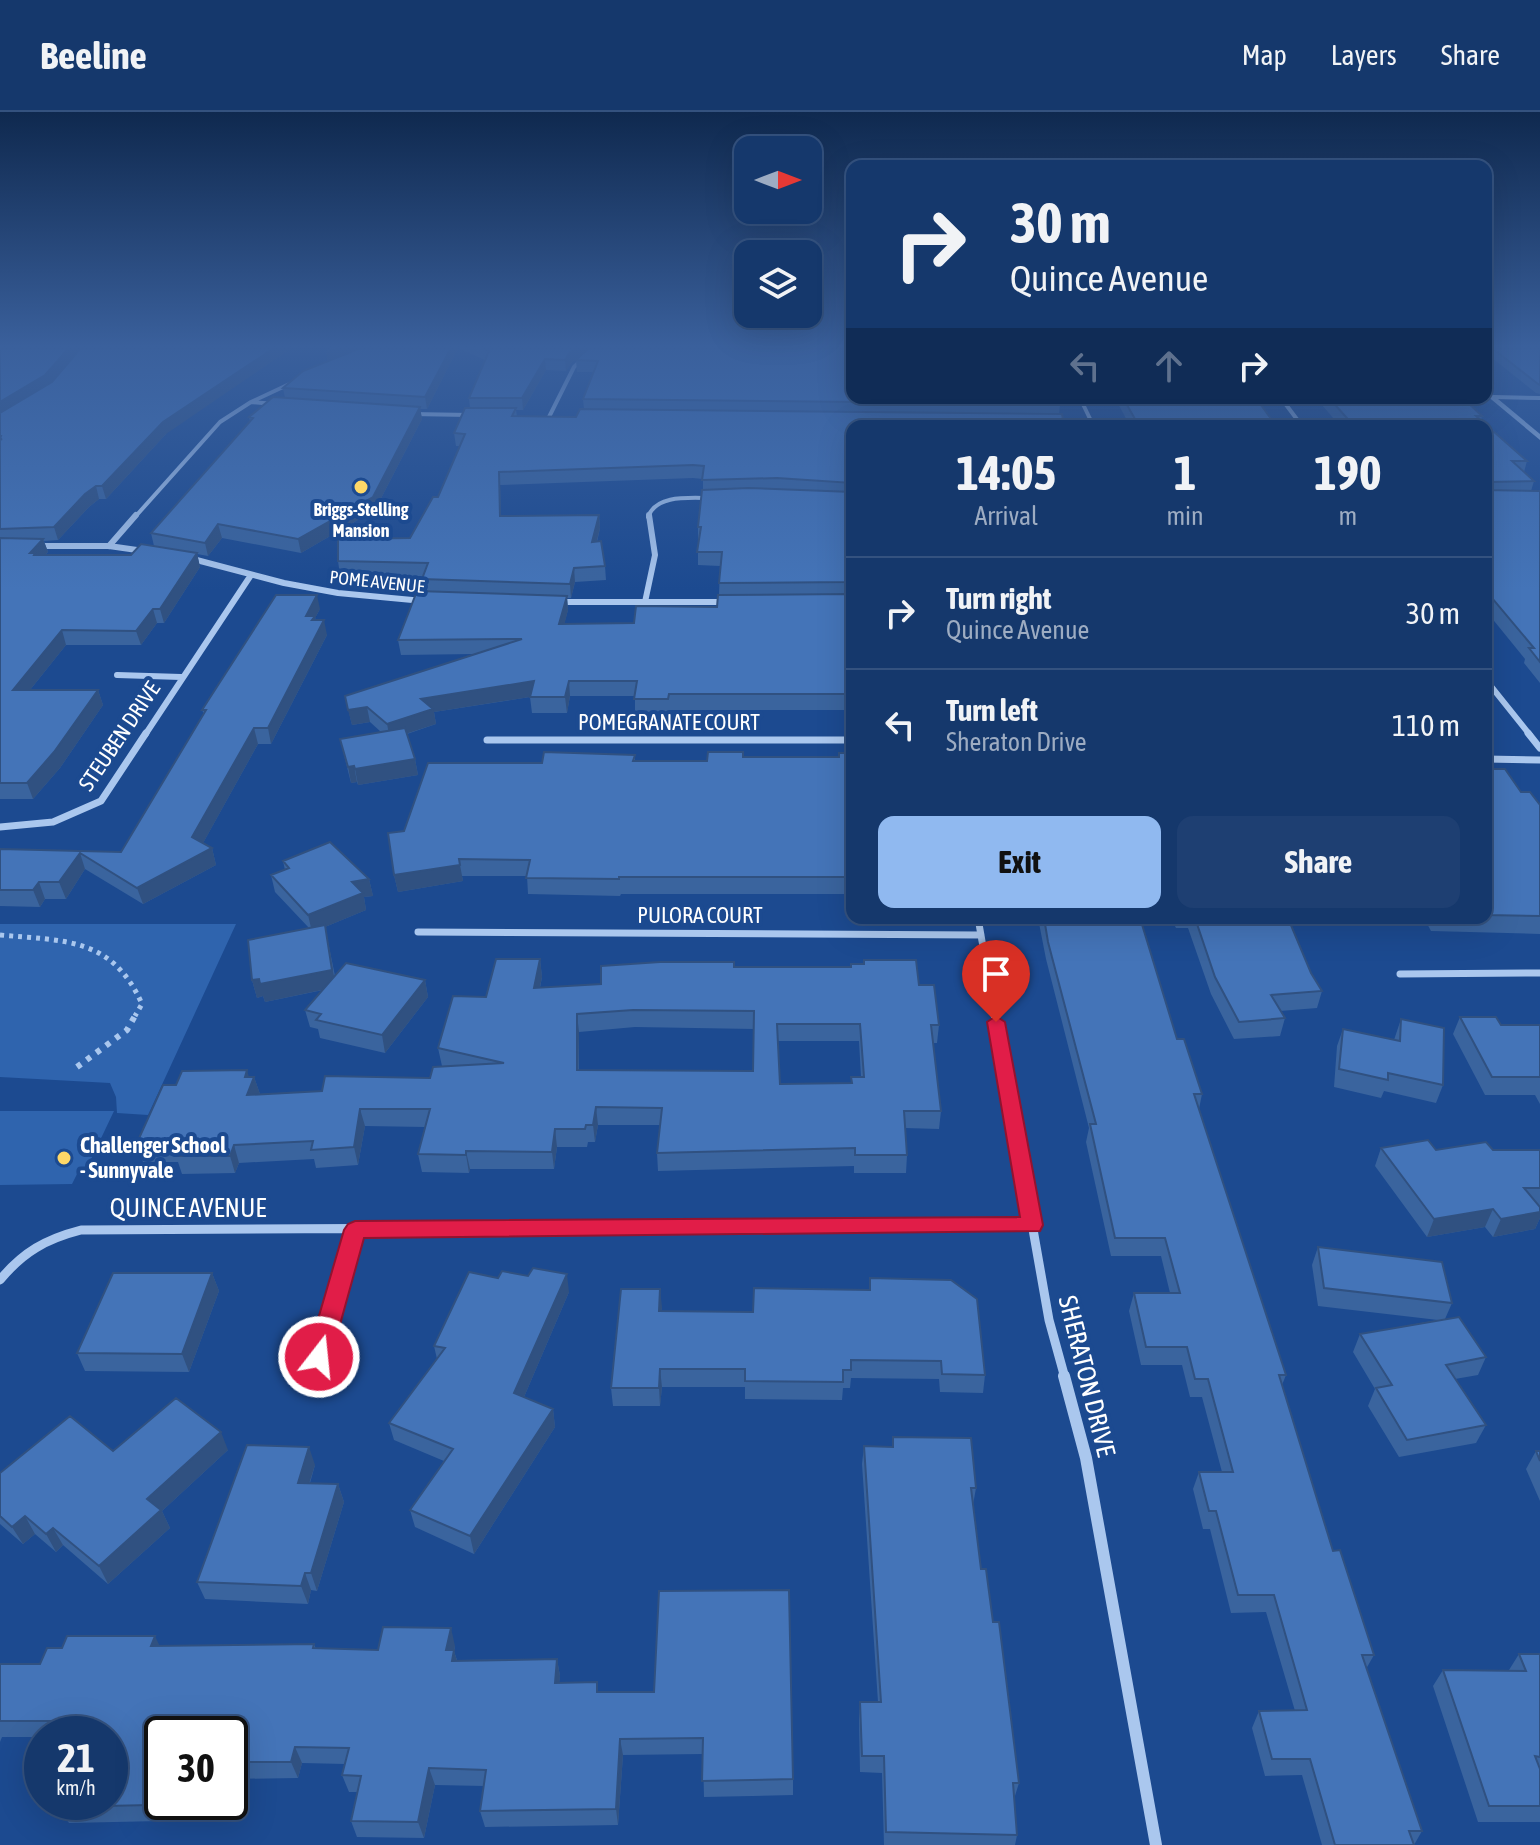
<!DOCTYPE html>
<style>
:root{--surface:#15386c;--page:#1e3f72;--text:#f1f3f6;--muted:#9dacc2;--line:#34527f;--accent:#90b9f0}
body{margin:0;font-family:"Asap Condensed",sans-serif;background:var(--page);color:var(--text);height:100vh;display:flex;flex-direction:column;font-size:30px;white-space:nowrap}
*{box-sizing:border-box;margin:0}
p{font-size:26px;color:var(--muted)}
.icon{flex:none;width:44px;height:44px;fill:none;stroke:currentColor;stroke-width:2;stroke-linecap:round;stroke-linejoin:round}
.map{position:relative;flex:1;overflow:hidden}
.sheet{position:absolute;left:846px;top:308px;width:646px;height:504px;display:flex;flex-direction:column;background:var(--surface);border-radius:16px;box-shadow:0 8px 32px #0002,0 0 0 2px var(--line)}
.sheet>*{flex:none}
.hud{position:absolute;left:846px;top:48px;width:646px;height:244px;border-radius:16px;box-shadow:0 8px 32px #0002,0 0 0 2px var(--line);background:#15386c;color:var(--text);overflow:hidden}
.needle{width:52px;rotate:90deg}
.fabs{position:absolute;left:734px;top:24px;display:grid;gap:16px}
.fabs a{display:grid;place-items:center;width:88px;height:88px;border-radius:16px;background:var(--surface);box-shadow:0 8px 32px #0002,0 0 0 2px var(--line);font-size:40px}
.speed{position:absolute;left:24px;top:1604px;display:flex;gap:16px;font-size:40px;font-weight:700;text-align:center}
.speed>*{display:grid;place-content:center;width:104px;height:104px;border-radius:50%;background:var(--surface);box-shadow:0 8px 32px #0002,0 0 0 2px var(--line);line-height:1}
.speed small{font-size:20px;font-weight:400}
.speed .limit{border:4px solid #111;border-radius:12px;background:#fff;color:#111}
.pin{position:absolute;display:grid;place-items:center;width:68px;height:68px;color:#fff;margin:-82px -34px;border-radius:50% 50% 50% 0;rotate:-45deg;box-shadow:0 0 8px #0007}
.pin .icon{rotate:45deg}
.me{position:absolute;width:88px;margin:-44px;rotate:16deg;stroke-linejoin:round;filter:drop-shadow(0 0 6px #0008)}
.turn{display:flex;align-items:center;gap:28px;height:168px;padding:0 32px;font-size:36px}
.turn .icon{width:104px;height:104px;stroke-width:2.5}
.turn b{display:block;font-size:56px;line-height:68px}
.lanes{display:flex;align-items:center;height:76px;padding:0 32px;background:#0003;justify-content:center;gap:40px;direction:ltr}
.lanes .off{opacity:.35}
.eta{display:flex;justify-content:space-evenly;align-items:center;height:136px;text-align:center}
.eta b{font-size:48px;font-weight:700;line-height:56px}
.cta{display:flex;gap:16px;margin-top:auto;padding:16px 32px}
.cta a{flex:1;height:92px;border-radius:16px;background:var(--accent);color:#111;font-size:32px;font-weight:700;line-height:92px;text-align:center}
.cta a+a{background:var(--page);color:var(--text)}
ul{padding:0;list-style:none}
li{display:flex;align-items:center;gap:24px;height:112px;padding:0 32px;border-top:2px solid var(--line)}
li div{flex:1}
li b{display:block;font-size:30px}
li em{font-style:normal}
header{display:flex;align-items:center;gap:48px;box-sizing:border-box;height:112px;padding:0 40px;background:var(--surface);border-bottom:2px solid var(--line)}
header strong{font-size:38px}
nav{display:flex;gap:44px;margin-inline-start:auto;font-size:28px}
.map>svg:first-child{display:block}
</style>
<header>
<strong>Beeline</strong>
<nav><a>Map</a><a>Layers</a><a>Share</a></nav>
</header>
<div class="map">
<svg width="1540" height="1733" viewBox="0 0 1540 1733">
<rect width="100%" height="100%" fill="#1c4a90"/>
<path fill="#2f64ae" d="M0,812H236L148,1003L117,1001L116,985L110,971L0,965Z
M0,999H114L85,1060H78L72,1072L0,1073Z"/>
<g fill="none" stroke-linecap="round" stroke-linejoin="round">
<path stroke="#aac7ee" stroke-width="5" stroke-dasharray="4 5" stroke-linecap="butt" d="M0,823C65,829 112,825 142,892L135,904"/>
<path stroke="#aac7ee" stroke-width="6" stroke-dasharray="5 7" stroke-linecap="butt" d="M77,955L127,918L136,902"/>
<path stroke="#aac7ee" stroke-width="4" d="M1494,285L1540,286
M1080,286L1093,313
M1281,286L1302,314
M251,290L275,292
M412,302L470,303
M549,305L574,255L594,236
M1056,309H1091
M135,405L220,310L251,290L298,268
M648,405C656,382 690,386 711,386"/>
<path stroke="#aac7ee" stroke-width="6" d="M38,434H109L144,439
M109,434L136,403
M189,446L284,471L338,481L423,489
M557,490H727
M645,490L655,443L649,403
M117,563L181,565
M1486,568L1530,623
M145,623L251,463"/>
<path stroke="#aac7ee" stroke-width="7" d="M1528,621L1540,636
M487,628H852
M1486,647L1540,648
M0,715L53,710L101,689L146,621
M978,806L995,904
M418,820L981,823
M1400,862L1540,861"/>
<path stroke="#aac7ee" stroke-width="9" d="M995,902L1049,1208L1065,1266
M0,1168C23,1140 46,1127 81,1118L1032,1113
M319,1245L355,1118"/>
<path stroke="#aac7ee" stroke-width="12" d="M1064,1264L1086,1346L1156,1733"/>
<path fill="#aac7ee" fill-rule="evenodd" d="M1486,277L1540,322V328L1486,283Z"/>
</g>
<path fill="#3a649e" fill-rule="evenodd" d="M0,236L166,322L106,387H99L89,395L58,428L44,429L48,440L45,443H131L154,434L151,421L250,309L249,305L285,286L283,276L328,249L326,240L331,236H458L427,297H420L422,307L375,398L301,441L222,426L208,444L197,442L200,455L164,511H157L141,533H66L30,578H98L103,593L60,656L33,687H0Z
M458,236H852V286L1060,292L1059,302L852,314V598H669V602H635V584H570L567,601H532L530,585L434,600L436,612L407,622L415,647L418,663L358,673L357,670L351,671L340,627L381,620L370,610L352,613L345,584L475,542L401,543L398,528L423,479L422,467L423,465L340,463L338,449L410,426L438,385L460,334H456L454,321L470,296L469,286L485,248ZM589,236L576,248L577,260H593L583,287L584,297L576,305L517,304L516,298H523L546,258L566,259L571,251ZM693,366L703,367V378L698,415V453L720,454L719,483L717,495L634,511L564,512L568,498L567,486H571L575,470L606,468L605,454L597,430L600,416L599,403L501,404L500,373Z
M1486,236H1540V282L1536,281L1486,241Z
M1115,286H1256L1276,314H1130Z
M1316,286H1463L1482,304L1481,308L1527,349L1524,360L1534,369L1531,379H1540V571L1524,551L1525,547L1486,499V314H1340Z
M320,497L315,506L316,508L327,523L271,632H258L203,731L212,736L216,753L143,792L85,757L66,787H45L40,795L0,794V737L121,740L204,602L202,598Z
M852,641V782H621L620,784L528,782L527,764H462L463,769L398,780L394,763L404,719L542,651L635,643V649H707L743,645H838Z
M1486,657L1540,693V822L1431,819L1424,806H1486Z
M283,749L369,767L373,784L364,785L366,798L325,815L335,864L425,868L428,885L385,941L320,926L318,917L310,915L305,898L323,878L265,890L263,884L257,886L252,868L309,816L275,780L271,763L285,758Z
M1038,806H1140L1177,927L1202,982L1199,997L1286,1263L1282,1273L1333,1439L1374,1543L1366,1557L1422,1719L1414,1733H1322L1302,1663L1265,1664L1252,1616L1259,1599H1295L1266,1500L1231,1501L1210,1417H1203L1193,1377L1199,1360H1222L1202,1285H1190L1182,1253H1141L1129,1199L1134,1181H1170L1161,1144H1111L1086,1030L1089,1016L1046,847Z
M1171,806H1288L1311,861L1322,879L1317,896L1280,899L1285,906L1280,924L1234,927L1211,882L1188,816H1176Z
M540,847L542,865L540,876L601,872L734,855L919,873L939,913L937,931H933L941,999L939,1017L905,1016L907,1043L906,1061H854V1054L658,1059L657,1041L660,1013H598L595,1030H588L587,1035H557L554,1057H470L469,1061L422,1060L418,1042L425,1015L365,1014L358,1053L316,1056L314,1047L239,1051L235,1061L182,1062L178,1050H143L136,1033L176,973L254,965L260,982L322,979L430,966L446,955L442,954L438,936L486,885ZM635,915L754,917L753,959L579,958V920ZM778,929H859L861,965L851,971L780,972Z
M1460,905L1501,913H1540V992L1535,983H1485L1453,922Z
M1401,907L1443,973L1436,991L1384,979L1381,986L1334,975L1337,934L1343,917L1394,928Z
M1381,1036L1436,1038H1540V1106L1535,1117L1493,1125L1485,1115L1427,1125L1375,1054Z
M1318,1135L1452,1191L1445,1207L1486,1245L1478,1263L1455,1267L1486,1313L1476,1331L1399,1345L1368,1294L1375,1277L1353,1240L1360,1222L1438,1208L1318,1194L1312,1153Z
M212,1161L219,1179L189,1260L85,1259L77,1241Z
M870,1166L985,1263L983,1281L940,1280L939,1267L851,1266L850,1276H843L842,1288L745,1287V1275H662L660,1294H613L611,1276L662,1195L661,1199L753,1200L869,1178Z
M569,1180L524,1285L553,1297L555,1315L474,1442L415,1415L410,1398L444,1349L394,1328L389,1311L437,1247L434,1234Z
M893,1325L976,1376L973,1393L981,1457L993,1510L1019,1671L1014,1687L1017,1723L1015,1733H884L882,1661L860,1660L859,1607L860,1590H878L862,1352L864,1334L892,1335Z
M228,1338L162,1399L170,1416L108,1472L63,1433L56,1440L35,1422L23,1432L0,1412V1361L113,1339Z
M1536,1339H1540V1389L1526,1357Z
M315,1353L310,1371L338,1372L344,1390L317,1479L311,1478L308,1492L205,1487L197,1470Z
M314,1532L316,1537L378,1538L455,1534L454,1539L457,1548L557,1547L560,1564L559,1571L599,1580H654L793,1667V1683L704,1685L703,1642L623,1643L618,1713L485,1715L480,1699L484,1674L435,1673L424,1726L357,1725L351,1709L357,1680H349L342,1663L345,1652L302,1651L298,1666L230,1667V1622L162,1690H212L207,1708L69,1711L58,1695L110,1622H42V1625H2L0,1630V1552H40L160,1534Z
M1519,1542H1540V1710H1478L1433,1574L1443,1558H1509Z"/>
<path fill="#305181" d="M69,236H82L49,274L0,304V290Z
M274,236H292L166,322L106,387L102,374L163,310Z
M336,236H366L328,251L326,240Z
M451,236H458L427,297L425,285Z
M575,236H589L571,251L566,259L565,248L570,240Z
M545,247L546,258L523,298L522,286Z
M420,295L422,307L375,398L301,441L298,427Z
M499,360L500,373L501,417L500,404Z
M96,374L99,387L89,395L58,428L54,415L85,382Z
M599,403L600,416L593,444L592,430Z
M218,412L222,426L208,444L205,431Z
M43,427L48,440L38,450L30,441Z
M197,441L200,455L164,511L160,497Z
M574,456L575,470L571,486L570,472Z
M317,483L320,497L315,506L318,518L306,504Z
M567,484L568,498L561,526L559,512Z
M153,497L157,511L141,533L136,519Z
M324,508L327,523L271,632L268,616Z
M62,518L66,533L18,593L13,578Z
M534,569L536,584L434,600L436,612L390,627L387,612L421,587Z
M569,569L570,584L567,601L565,585Z
M98,578L103,593L60,656L33,687L27,671Z
M367,595L370,610L352,613L348,598Z
M254,616L258,632L197,742L192,725Z
M415,647L418,663L358,673L355,657Z
M354,654L357,670L351,671L348,655Z
M212,736L216,753L143,792L137,776Z
M80,741L85,757L66,787L59,770Z
M460,753L463,769L398,780L394,763Z
M369,767L373,784L364,785L366,798L325,815L336,875L265,890L263,884L257,886L252,868L312,820L308,803L352,770Z
M39,770L45,787L40,795L33,778Z
M540,847L542,865L536,893L534,876Z
M425,868L428,885L385,941L382,923Z
M577,902L579,920L578,976L577,958Z
M247,958L251,972L254,965L260,982L247,983L245,965Z
M596,995L598,1013L595,1030L593,1013Z
M360,997L365,1014L358,1053L354,1035Z
M555,1017L557,1035L554,1057L552,1040Z
M234,1033L239,1051L235,1061L230,1044Z
M466,1039L470,1057L469,1061L466,1043Z
M1493,1097L1485,1115L1427,1125L1434,1107Z
M1540,1100V1106L1535,1117L1493,1125L1501,1107Z
M212,1161L219,1179L189,1260L182,1242Z
M567,1162L569,1180L518,1299L514,1281Z
M660,1177L662,1195L660,1217L659,1199Z
M660,1257L662,1275L660,1294L659,1276Z
M553,1297L555,1315L474,1442L470,1424Z
M221,1320L228,1338L162,1399L170,1416L108,1472L99,1454L147,1387Z
M309,1335L315,1353L304,1388L298,1371Z
M338,1372L344,1390L317,1479L311,1461Z
M25,1404L35,1422L23,1432L12,1415Z
M53,1416L63,1433L56,1440L46,1422Z
M305,1461L311,1478L308,1492L301,1474Z
M451,1516L455,1534L454,1539L459,1555L457,1566L446,1538Z
M155,1524L163,1541L151,1534Z
M557,1547L560,1564L558,1588L555,1571Z
M620,1627L623,1643L618,1713L616,1697Z
M295,1635L302,1651L298,1666L291,1650Z
M429,1656L435,1673L424,1726L418,1710Z
M199,1690H212L207,1708L198,1692Z"/>
<path fill="#4474b8" stroke="#305181" stroke-width="2" fill-rule="evenodd" d="M0,236H69L45,263L0,290Z
M81,236H274L163,310L102,374H96L85,382L54,415L0,417V328L2,327H0L1,324H0V301L52,270Z
M361,236H451L425,285L283,276L303,259Z
M481,236H575L570,240L565,248L545,247L522,286H469L489,239Z
M589,236H852V286H1055L1060,292L583,287L598,249L576,248Z
M1492,236H1540V273L1538,272Z
M273,285L420,295L373,385L298,427L218,412L205,431L151,421L253,306L249,305Z
M1123,286H1256L1276,314H1139Z
M1329,286H1463L1482,304H1476L1527,349H1512L1534,369L1489,370L1486,373V314H1354Z
M465,296H516L512,304L576,305L580,297L1062,302L1064,314H852V371L777,366L702,368L704,354L693,353L499,360L500,404L599,403L592,430L601,429L605,454L574,456L570,472L422,467L428,451L338,449V427L410,426L433,385H438L465,322L454,321Z
M748,376L852,380V470L719,471L722,440H697L701,415H698L702,378Z
M1486,377V378L1540,379V550L1529,536H1534L1486,479Z
M0,426L43,427L30,441H35L34,443H131L141,432L197,441L160,497H153L136,519L62,518L13,578H98L54,640L27,671H0Z
M417,479L567,484L559,512L634,511L636,494L717,495L718,483L852,482V582H669L668,587H634L637,569H569L565,585H530L534,569L421,587L433,597L387,612L367,595L348,598L345,584L522,527L398,528Z
M276,483H317L306,504H315L312,508H324L268,616H254L192,725L212,736L137,776L80,741L59,770H39L33,778H0V737L121,740L206,598H202Z
M405,616L415,647L355,657L354,654L348,655L340,627Z
M544,640L635,643L633,649H707L708,640H743V645H839V641H852V765H619V767L526,766L530,748L459,747L460,753L394,763L388,721L404,719L428,651H542Z
M1486,657H1505L1521,680H1530L1540,693V804L1486,803Z
M330,730L369,767L352,770L363,781L308,803L271,763L289,756L283,749Z
M1044,806H1140L1177,927H1184L1202,982H1194L1286,1263H1279L1333,1439L1340,1438L1374,1543H1362L1422,1719H1409L1414,1733H1335L1310,1647H1272L1259,1599L1307,1598L1274,1483H1238L1216,1399H1209L1199,1360H1233L1208,1267H1195L1187,1235H1146L1134,1181H1180L1165,1126H1115L1090,1012H1096L1048,830Z
M1195,806H1288L1311,861L1322,879L1271,883L1285,906L1239,910L1215,865Z
M325,813L332,858L260,872L259,867L252,868L248,828Z
M496,847H540L534,876L601,872V854L660,850H734V855H851V852H864V848H916L919,873H934L939,913H931L941,999H904L907,1043H855V1036L657,1041L662,996L596,995L593,1013H586L585,1017H555L552,1040L466,1039V1043L418,1042L430,997H360L354,1035L311,1038L313,1029L234,1033L230,1044H176L181,1032L136,1033L163,973H176L182,959L247,958L245,965H254L247,983L322,979L325,964L430,966L433,955L504,951L438,936L453,884L486,885ZM633,898L754,899L753,959L577,958V902ZM777,912H860L864,965H851L852,971L780,972Z
M346,851L425,868L382,923L316,908L321,902L305,898Z
M1460,905H1496L1501,913H1540V965H1492Z
M1401,907L1444,916L1443,973L1388,961V968L1339,957L1343,917L1400,929Z
M1428,1028L1436,1038L1486,1030L1493,1038H1540V1076H1524L1540,1095V1100L1501,1107L1493,1097L1434,1107L1381,1036Z
M1318,1135L1442,1150L1452,1191L1324,1176Z
M533,1156L567,1162L514,1281L553,1297L470,1424L410,1398L453,1337L389,1311L445,1236L434,1234L469,1160L498,1166L502,1159L528,1164Z
M113,1161H212L182,1242L77,1241Z
M870,1166L951,1168L977,1187L985,1263L942,1262L941,1249L851,1248V1258H843V1270L745,1269V1257H660L659,1276H611L621,1177H660L659,1199L753,1200L754,1176L870,1178Z
M1459,1205L1486,1245L1446,1253L1486,1313L1407,1328L1376,1276L1392,1273L1360,1222Z
M176,1286L221,1320L147,1387L161,1398L99,1454L53,1416L46,1422L25,1404L12,1415L0,1404V1361L70,1304L113,1339Z
M893,1325L971,1326L976,1376H971L981,1457H986L993,1510H999L1019,1671H1013L1017,1723L886,1720L884,1644H862L860,1590H881L864,1334L893,1335Z
M247,1333L309,1335L298,1371L338,1372L311,1461H305L301,1474L197,1470Z
M1536,1339H1540V1349Z
M789,1478L793,1667L702,1669L703,1626L620,1627L616,1697L480,1699L486,1658L429,1656L418,1710L351,1709L361,1664L342,1663L349,1636L295,1635L291,1650H230V1622H162V1690H199L198,1692L58,1695L60,1690H110V1622H68L73,1609H0V1552H40L47,1536H62L67,1524H155L151,1534L314,1532L313,1536L378,1538L383,1515L451,1516L446,1538H454L452,1549L557,1547L555,1571L597,1570V1580H654L659,1479Z
M1519,1542H1540V1645L1535,1644L1540,1657V1694H1489L1443,1558L1526,1559Z"/>
<linearGradient id="sky" x2="0" y2="1"><stop stop-color="#0f294f"/><stop offset="0.49" stop-color="#3a609c"/><stop offset="1" stop-color="#3a609c" stop-opacity="0"/></linearGradient>
<rect width="1540" height="478" fill="url(#sky)"/>
<path fill="#e11d48" stroke="#92132f" stroke-width="2" d="M996,904L1005,910L1043,1113L1040,1119L364,1126L331,1245L327,1252L319,1255L310,1252L307,1245L344,1118L348,1112L355,1109L1020,1105L987,910Z"/>
<g fill="#fed868" stroke="#1c4a90" stroke-width="3">
<circle cx="361" cy="375" r="8"/>
<circle cx="64" cy="1046" r="8"/>
</g>
<g text-anchor="middle" stroke-width="8" stroke-linejoin="round" paint-order="stroke">
<g font-size="18" font-weight="bold" fill="#fff" stroke="#1c4a90">
<text x="361" y="404">Briggs-Stelling<tspan x="361" dy="21">Mansion</tspan></text>
</g>
<g font-size="18" fill="#fff" stroke="#1c4a90">
<text transform="translate(377 470) rotate(6)" y="6">POME AVENUE</text>
</g>
<g font-size="22" fill="#fff" stroke="#1c4a90">
<text x="669" y="618">POMEGRANATE COURT</text>
<text transform="translate(119 624) rotate(-56)" y="8">STEUBEN DRIVE</text>
<text x="700" y="811">PULORA COURT</text>
</g>
<g font-size="22" font-weight="bold" fill="#fff" stroke="#1c4a90" text-anchor="start">
<text x="80" y="1041">Challenger School<tspan x="80" dy="25">- Sunnyvale</tspan></text>
</g>
<g font-size="26" fill="#fff" stroke="#1c4a90">
<text x="188" y="1105">QUINCE AVENUE</text>
<text transform="translate(1087 1264) rotate(76)" y="9">SHERATON DRIVE</text>
</g>
</g>
</svg>
<div class="fabs">
<a><svg class="needle" viewBox="-14 -14 28 28"><path d="M0-13l5 13h-10z" fill="#e53935"/><path d="M0 13l5-13h-10z" fill="#9dacc2"/></svg></a>
<a><svg class="icon" aria-label="layers" viewBox="0 0 24 24"><path d="M12 4l9 5-9 5-9-5zM3 14l9 5 9-5"/></svg></a>
</div>
<div class="speed"><div>21<small>km/h</small></div><div class="limit">30</div></div>
<div class="pin" style="left:996px;top:910px;background:#d93025"><svg class="icon" aria-label="arrive" viewBox="0 0 24 24"><path d="M6 21V4h12l-3 4 3 4H6"/></svg></div>
<svg class="me" style="left:319px;top:1245px" viewBox="-20 -20 40 40"><circle r="17" fill="#e11d48" stroke="#fff" stroke-width="3"/><path d="M0-11L8 9 0 5-8 9z" fill="#fff"/></svg>
<div class="hud">
<div class="turn"><svg class="icon" aria-label="right" viewBox="0 0 24 24"><path d="M7 20v-9h11M14 6l5 5-5 5"/></svg><div><b>30 m</b>Quince Avenue</div></div>
<div class="lanes"><svg class="icon off" aria-label="left" viewBox="0 0 24 24"><path d="M17 20v-9H6M10 6l-5 5 5 5"/></svg><svg class="icon off" aria-label="ahead" viewBox="0 0 24 24"><path d="M12 20V5M6 11l6-6 6 6"/></svg><svg class="icon" aria-label="right" viewBox="0 0 24 24"><path d="M7 20v-9h11M14 6l5 5-5 5"/></svg></div>
</div>
<section class="sheet">
<div class="eta">
<div><b>14:05</b><p>Arrival</p></div>
<div><b>1</b><p>min</p></div>
<div><b>190</b><p>m</p></div>
</div>
<ul>
<li><svg class="icon" aria-label="right" viewBox="0 0 24 24"><path d="M7 20v-9h11M14 6l5 5-5 5"/></svg><div><b>Turn right</b><p>Quince Avenue</p></div><em>30 m</em></li>
<li><svg class="icon" aria-label="left" viewBox="0 0 24 24"><path d="M17 20v-9H6M10 6l-5 5 5 5"/></svg><div><b>Turn left</b><p>Sheraton Drive</p></div><em>110 m</em></li>
</ul>
<div class="cta"><a>Exit</a><a>Share</a></div>
</section>
</div>
